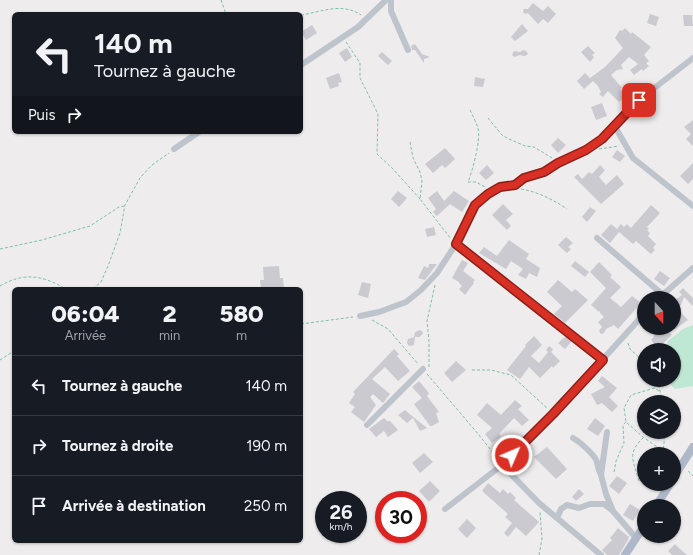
<!DOCTYPE html>
<html lang="fr">
<meta charset="utf-8">
<style>
:root{--surface:#171b24;--page:#242831;--text:#f1f3f6;--muted:#9ea1a6;--line:#363941}
body{margin:0;font-family:Figtree,sans-serif;background:var(--page);color:var(--text);height:100vh;display:flex;flex-direction:column;font-size:15px;white-space:nowrap}
*{box-sizing:border-box;margin:0}
p{font-size:13px;color:var(--muted)}
.icon{flex:none;width:22px;height:22px;fill:none;stroke:currentColor;stroke-width:2;stroke-linecap:round;stroke-linejoin:round}
.map{position:relative;flex:1;overflow:hidden}
.sheet{position:absolute;left:12px;top:287px;width:291px;height:256px;display:flex;flex-direction:column;background:var(--surface);border-radius:6px;box-shadow:0 1px 3px #0004}
.sheet>*{flex:none}
.top-card{position:absolute;left:12px;top:12px;width:291px;height:122px;border-radius:6px;box-shadow:0 1px 3px #0004;background:#171b24;color:var(--text);overflow:hidden}
.needle{width:26px;rotate:159deg}
.controls{position:absolute;left:637px;top:291px;display:grid;gap:8px}
.controls a{display:grid;place-items:center;width:44px;height:44px;border-radius:50%;background:var(--surface);box-shadow:0 1px 3px #0004;font-size:20px}
.speed{position:absolute;left:315px;top:491px;display:flex;gap:8px;font-size:20px;font-weight:700;text-align:center}
.speed>*{display:grid;place-content:center;width:52px;height:52px;border-radius:50%;background:var(--surface);box-shadow:0 1px 3px #0004;line-height:1}
.speed small{font-size:10px;font-weight:400}
.speed .limit{border:6px solid #d22;background:#fff;color:#111}
.pin{position:absolute;display:grid;place-items:center;width:34px;height:34px;color:#fff;margin:-17px;border-radius:8px;box-shadow:0 2px 6px #0006}
.me{position:absolute;width:44px;margin:-22px;rotate:45deg;stroke-linejoin:round;filter:drop-shadow(0 0 3px #0008)}
.turn{display:flex;align-items:center;gap:14px;height:84px;padding:0 16px;font-size:18px}
.turn .icon{width:52px;height:52px;stroke-width:2.5}
.turn b{display:block;font-size:28px;line-height:34px}
.then{display:flex;align-items:center;height:38px;padding:0 16px;background:#0003;gap:8px;font-size:15px}
.eta{display:flex;justify-content:space-evenly;align-items:center;height:68px;text-align:center}
.eta b{font-size:24px;font-weight:800;line-height:28px}
ul{padding:0;list-style:none}
li{display:flex;align-items:center;gap:12px;height:60px;padding:0 16px;border-top:1px solid var(--line)}
li div{flex:1}
li b{display:block;font-size:15px}
li em{font-style:normal}
.map>svg:first-child{display:block}
</style>
<div class="map">
<svg width="693" height="555" viewBox="0 0 693 555">
<rect width="100%" height="100%" fill="#eeecec"/>
<path fill="#bee8d3" d="M693,325V386L675,389L666,380H674V350H667L668,341L683,329Z"/>
<path fill="#cacad0" d="M533,3L543,11L548,6L556,14L548,23L543,19L538,24L528,13L525,14L523,12L524,9H528Z
M650,14L659,17L656,26L647,23Z
M683,15H692L693,26H684Z
M522,24L528,31L515,41L511,37Z
M312,25L317,33L306,40L301,32Z
M625,28L631,34L632,32L651,47L644,55L649,61L646,63L649,66L643,71L642,69L634,75L630,70L638,64L629,57L621,65L623,69L617,70L611,75L622,88L620,89L626,96L619,102L608,91L603,97L599,94L601,92L598,86L590,78L605,67L623,48L615,38L620,30L622,31Z
M415,44L422,54L430,57L424,59V63L415,50H412L411,46Z
M588,46L595,53L592,55L594,57L590,62L581,52Z
M347,48L352,57L345,62L339,53Z
M523,50L526,51L528,54L525,56L519,55L515,57L512,55L514,51L520,52Z
M382,52L392,61L388,65L378,56Z
M339,73L342,82L338,83L339,86L330,89L326,78Z
M585,73L593,81L584,89L577,81Z
M475,77L485,79L483,87L474,86Z
M602,103L607,116L596,120L591,107Z
M693,120V146L686,139L691,134L684,127Z
M558,138L566,145L558,153L551,145Z
M445,148L455,159L445,168L442,165L433,173L425,164Z
M617,150L625,156L620,162L612,157Z
M693,163V179L688,184L680,176Z
M487,165L494,173L486,180L479,173Z
M600,165L605,170L599,177L606,185L617,175L624,184L601,204L574,177L578,174L582,179L589,172L592,174Z
M398,191L407,198L399,207L391,199Z
M437,191L444,201L454,191L469,201L462,212L450,204L437,216L433,212L436,209L428,198Z
M503,204L513,214L506,220L511,226L507,230L492,215Z
M651,205L660,213L647,227L649,229L647,230L650,233L648,236L656,244L653,248L655,250L651,254L636,241L633,244L619,232L610,243L601,235L611,224L617,229L621,224L624,227L627,224L631,228Z
M590,207L596,211L587,222L582,217Z
M434,227L436,235L427,237L425,229Z
M566,237L573,243L568,247L571,249L567,253L558,245Z
M509,240L529,254L526,259L540,268L537,277L529,273L526,279L518,275L523,269L511,261L506,269L479,253L484,247L497,256Z
M462,260L468,263L463,271L475,280L473,282L474,283L465,295L459,289L462,286L459,283V282L452,278Z
M575,261L589,272L585,277L571,266Z
M599,262L612,275L610,277L621,287L610,298L621,307L632,296L641,303L618,329L614,325L606,329L604,333L601,334L599,331L602,327L598,322L604,317L600,313V311L599,312L591,305L606,288L590,272Z
M429,264H437L425,280L418,278L424,266L428,268Z
M279,266L280,278H283L284,289H261L260,280H264L263,267Z
M660,271L670,278L664,286L654,279Z
M558,280L572,292L575,289L588,300L565,323L554,314L562,306L547,292Z
M362,282L371,284L368,298L358,295Z
M683,288L693,298V306L684,297L681,305L677,308L674,304L675,300L682,295L679,292Z
M674,305L688,320L674,330Z
M657,328H665L672,335L658,348L651,340L655,335L652,333Z
M420,330L423,332L422,335L419,337H415L414,345L409,346L407,343L408,339L414,337L415,332Z
M534,336L542,345L531,356L539,363L548,352L546,350L549,346L553,349L551,352L560,361L553,368L552,366L540,378L529,367L520,379L507,370L526,346L525,345Z
M566,336L572,341L565,349L558,343Z
M394,349L399,354L397,356L410,371L398,381L385,367L372,379L390,394L383,403L373,394L370,397L376,405L364,422L351,412L355,407L349,403L355,394L353,392Z
M456,361L466,370L452,382L444,373Z
M602,376L617,388L609,397L618,406L612,412L602,403L597,405L591,394L605,387L598,381Z
M419,381L429,393L427,396L439,412L436,413L439,422L432,426H430L414,404L422,398L412,387Z
M515,400L522,406L518,409L529,420L522,426L514,418L499,434L501,436L492,443L485,434L492,428L477,415L487,403L501,415Z
M405,410L412,416L427,428L420,431L413,418L407,423L398,415Z
M384,418L387,421H390L398,430L388,437L384,431L376,437L369,429Z
M595,418L605,426L598,436L587,429Z
M547,447L567,469L556,479L534,457Z
M424,453L433,462L420,473L412,463Z
M617,476L627,483L619,494L609,486Z
M430,481L440,491L429,502L419,491Z
M488,483L500,493L503,489L508,494L510,492L516,498L514,500L539,522L526,536L516,527L508,537L504,533L512,523L505,517L508,514L482,491Z
M579,489L584,494L576,501L572,497Z
M630,504L640,510L633,521L623,515Z
M467,519L476,528L467,538L458,529Z
M618,528L629,537L628,540L619,555H607L602,550L612,540L610,538Z
M675,544L680,549L687,555H672L668,551Z"/>
<g fill="none" stroke-linecap="round" stroke-linejoin="round">
<path stroke="#7bc1a7" stroke-width="1" stroke-dasharray="3 2" stroke-linecap="butt" d="M221,0L226,14
M283,14H296
M301,15C321,12 342,2 361,15
M346,42L360,63V78L378,114L377,154L393,169L420,199
M470,110C473,116 476,122 478,128C481,140 473,169 468,182H476L485,187
M488,118L502,135L507,138L525,146L534,147L552,158
M410,142L413,158L420,172L422,181L420,199L451,239
M599,149L619,146
M521,189C538,192 552,199 567,209
M0,249L42,240L90,226L119,207L125,206
M0,286C24,272 42,275 66,289
M93,289L101,282L108,266L120,233L125,205L140,178L152,165L169,153
M372,320L388,329L418,364
M301,324L353,317
M628,343L630,349L644,362
M0,360L14,351
M429,367V341L427,321L435,285
M472,370H491L511,375L548,409
M427,374L479,435L498,459
M657,380L663,402
M659,391L654,388L631,395L624,408L626,422L643,437L663,451
M663,454L665,432
M688,471L693,476
M614,472L616,461L624,443L623,425L626,422
M639,481C634,462 626,454 643,438
M539,555L542,539L540,511"/>
<path stroke="#bec4cc" stroke-width="6" d="M391,0V11L408,50
M301,65L358,27L386,0
M614,125L633,158L693,206
M174,149L199,132
M597,238L662,294
M456,244L603,360
M659,298L693,268
M360,316L379,312L406,302L421,290L437,273L456,244L475,205L488,194L500,187L515,185L524,178L544,173L558,163L586,150L602,139L639,100L693,58
M367,425L423,369
M607,432L601,475L606,494L613,511L636,538
M573,438C580,442 595,455 597,462C598,467 598,470 601,475
M502,465L539,503L601,555
M445,509L502,465L553,414L644,314
M557,518L561,509L567,505L579,508L590,504H604L612,510"/>
<path stroke="#aeb8c8" stroke-width="8" d="M674,477L693,447
M656,506L670,484
M625,555L644,526"/>
</g>
<g fill="none" stroke-linecap="round" stroke-linejoin="round">
<defs>
<path id="route" d="M512,455L553,414L603,360L456,244L475,205L488,194L500,187L515,185L524,178L544,172L558,163L586,150L602,139L639,100"/>
</defs>
<use href="#route" stroke="#8d1f18" stroke-width="10"/>
<use href="#route" stroke="#d93025" stroke-width="7"/>
</g>
</svg>
<div class="controls">
<a><svg class="needle" viewBox="-14 -14 28 28"><path d="M0-13l5 13h-10z" fill="#e53935"/><path d="M0 13l5-13h-10z" fill="#9ea1a6"/></svg></a>
<a><svg class="icon" aria-label="sound" viewBox="0 0 24 24"><path d="M4 9h4l5-4v14l-5-4H4zM17 9q2 3 0 6"/></svg></a>
<a><svg class="icon" aria-label="layers" viewBox="0 0 24 24"><path d="M12 4l9 5-9 5-9-5zM3 14l9 5 9-5"/></svg></a>
<a>+</a>
<a>−</a>
</div>
<div class="speed"><div>26<small>km/h</small></div><div class="limit">30</div></div>
<div class="pin" style="left:639px;top:100px;background:#d93025"><svg class="icon" aria-label="arrive" viewBox="0 0 24 24"><path d="M6 21V4h12l-3 4 3 4H6"/></svg></div>
<svg class="me" style="left:512px;top:455px" viewBox="-20 -20 40 40"><circle r="17" fill="#d93025" stroke="#fff" stroke-width="3"/><path d="M0-11L8 9 0 5-8 9z" fill="#fff"/></svg>
<div class="top-card">
<div class="turn"><svg class="icon" aria-label="left" viewBox="0 0 24 24"><path d="M17 20v-9H6M10 6l-5 5 5 5"/></svg><div><b>140 m</b>Tournez à gauche</div></div>
<div class="then">Puis<svg class="icon" aria-label="right" viewBox="0 0 24 24"><path d="M7 20v-9h11M14 6l5 5-5 5"/></svg></div>
</div>
<section class="sheet">
<div class="eta">
<div><b>06:04</b><p>Arrivée</p></div>
<div><b>2</b><p>min</p></div>
<div><b>580</b><p>m</p></div>
</div>
<ul>
<li><svg class="icon" aria-label="left" viewBox="0 0 24 24"><path d="M17 20v-9H6M10 6l-5 5 5 5"/></svg><div><b>Tournez à gauche</b></div><em>140 m</em></li>
<li><svg class="icon" aria-label="right" viewBox="0 0 24 24"><path d="M7 20v-9h11M14 6l5 5-5 5"/></svg><div><b>Tournez à droite</b></div><em>190 m</em></li>
<li><svg class="icon" aria-label="arrive" viewBox="0 0 24 24"><path d="M6 21V4h12l-3 4 3 4H6"/></svg><div><b>Arrivée à destination</b></div><em>250 m</em></li>
</ul>
</section>
</div>
